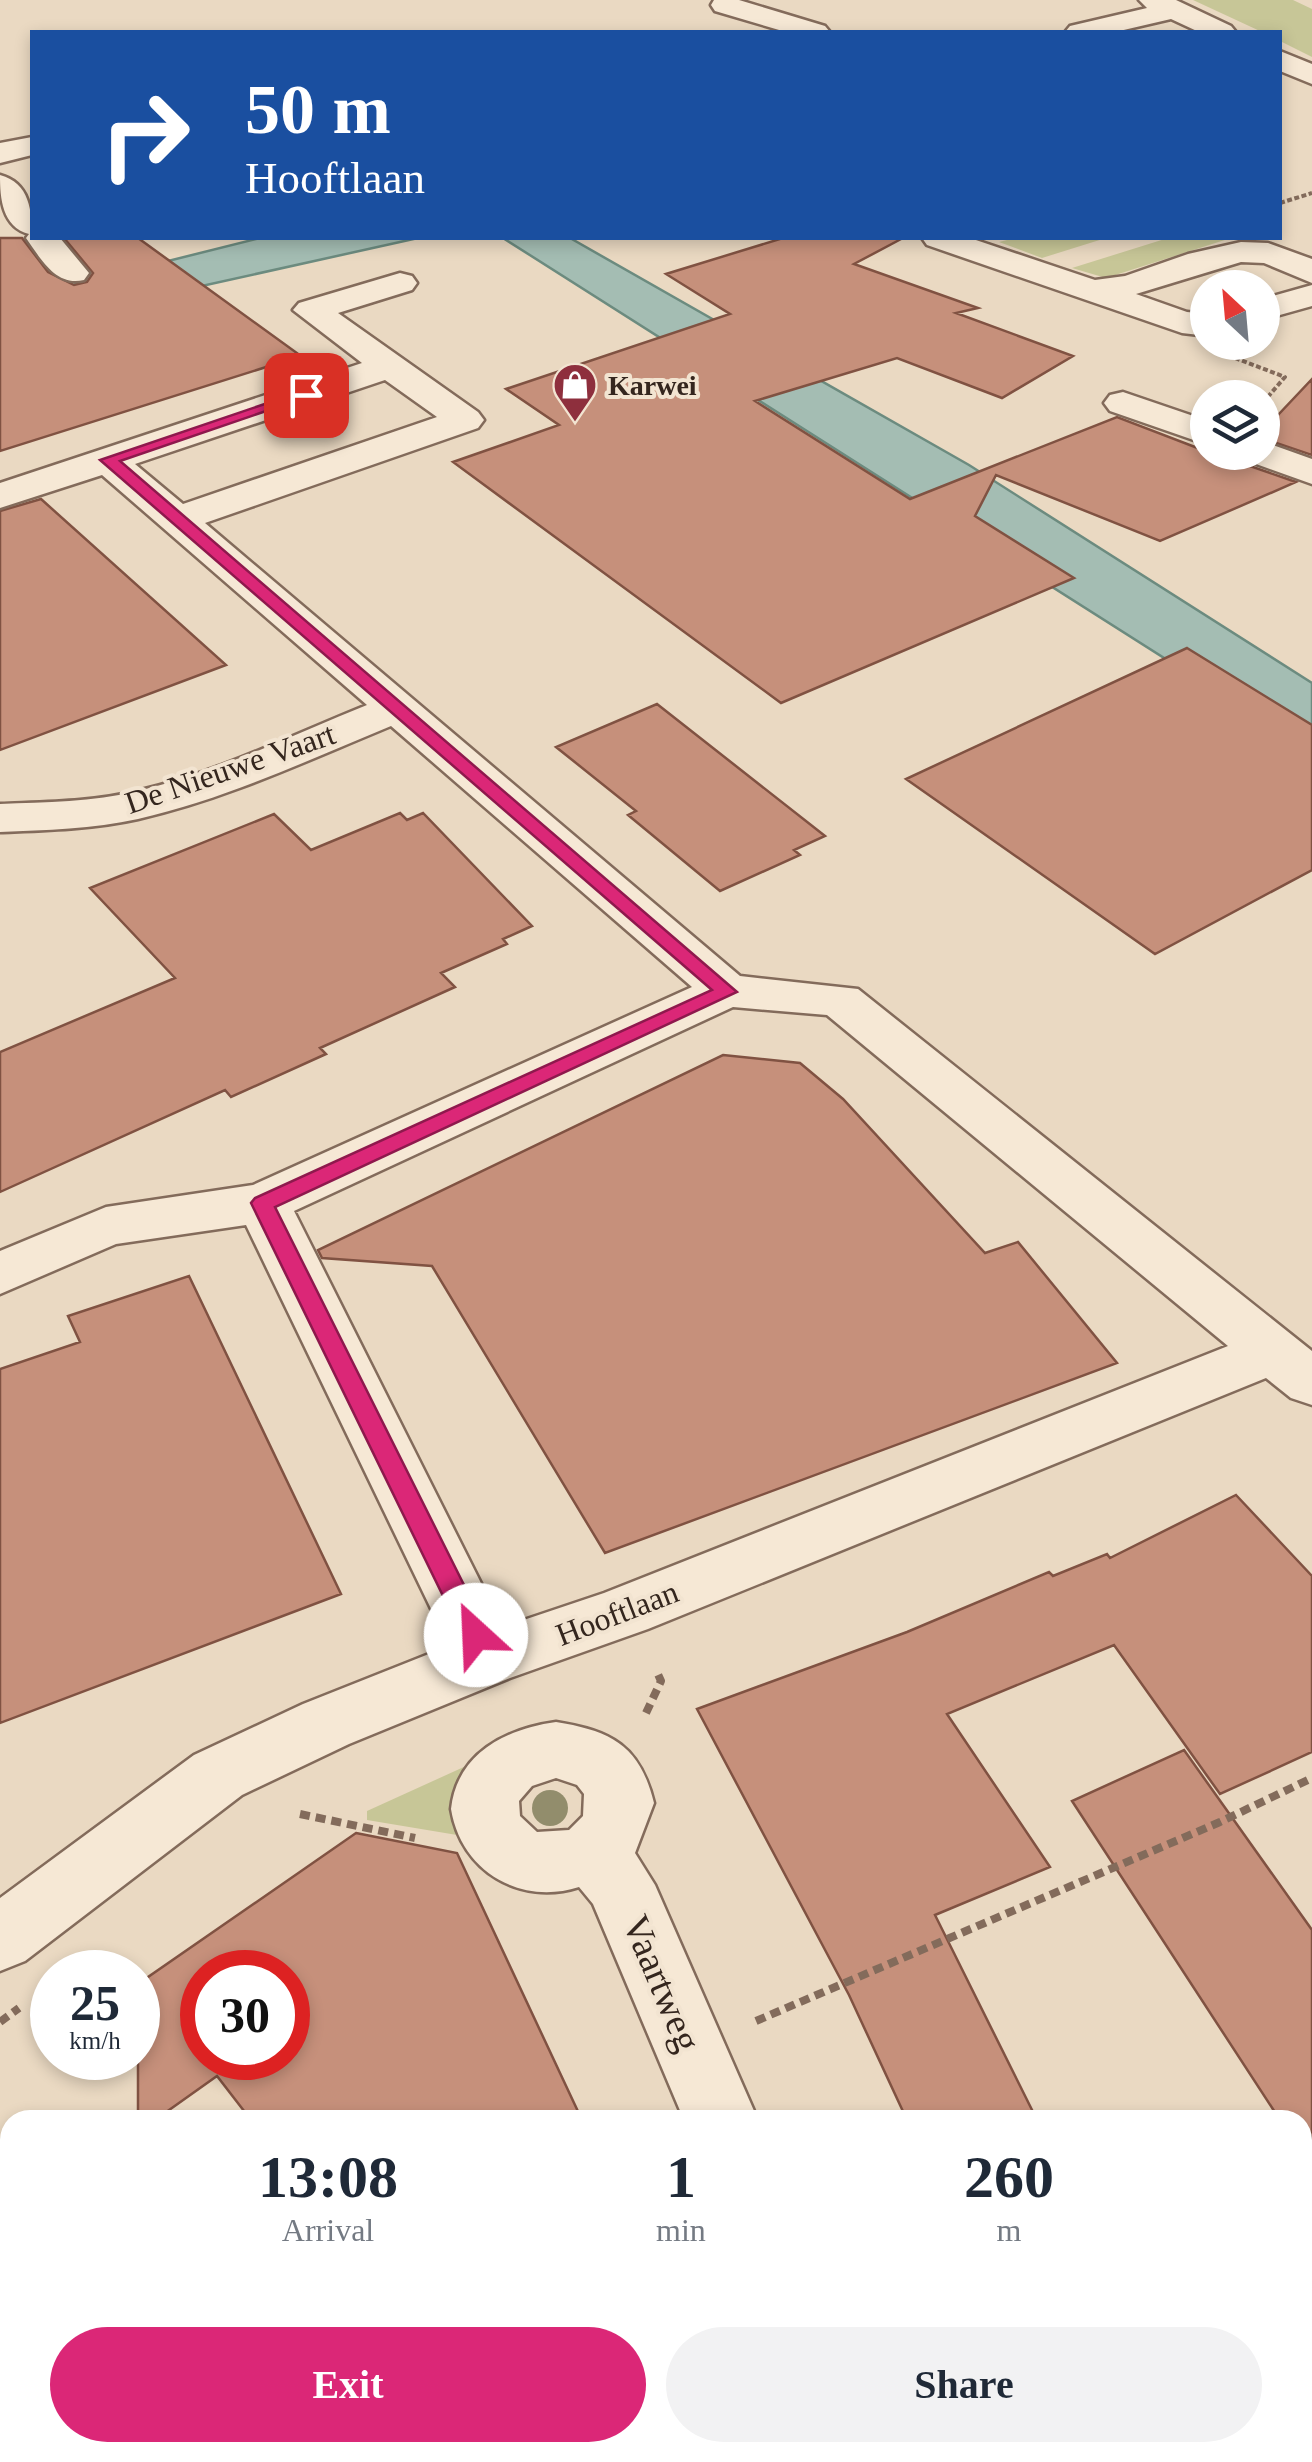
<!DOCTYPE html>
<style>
:root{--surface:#fff;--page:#f2f2f3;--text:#1f2937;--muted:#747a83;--accent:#db2777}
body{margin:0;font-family:Georgia,serif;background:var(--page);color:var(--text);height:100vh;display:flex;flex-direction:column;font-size:38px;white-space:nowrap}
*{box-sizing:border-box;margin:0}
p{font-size:32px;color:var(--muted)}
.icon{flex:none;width:55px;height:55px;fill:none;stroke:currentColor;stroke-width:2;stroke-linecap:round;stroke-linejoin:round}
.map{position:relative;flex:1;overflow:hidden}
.sheet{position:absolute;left:0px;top:2110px;width:1312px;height:352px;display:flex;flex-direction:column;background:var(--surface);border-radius:30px 30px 0 0;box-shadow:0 5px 15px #0003}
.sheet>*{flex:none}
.top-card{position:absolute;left:30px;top:30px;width:1252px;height:210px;border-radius:0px;box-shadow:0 5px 15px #0003;background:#1a4fa0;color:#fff;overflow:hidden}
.needle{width:65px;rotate:334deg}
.fabs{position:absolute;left:1190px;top:270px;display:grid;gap:20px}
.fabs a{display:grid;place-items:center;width:90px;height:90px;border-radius:50%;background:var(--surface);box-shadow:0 5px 15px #0003;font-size:50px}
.speed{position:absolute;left:30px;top:1950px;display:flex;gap:20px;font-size:50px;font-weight:700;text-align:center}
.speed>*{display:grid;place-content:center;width:130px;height:130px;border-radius:50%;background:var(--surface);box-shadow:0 5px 15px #0003;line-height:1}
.speed small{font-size:25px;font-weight:400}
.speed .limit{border:15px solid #d22;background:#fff;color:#111}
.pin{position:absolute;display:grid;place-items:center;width:85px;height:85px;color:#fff;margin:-42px;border-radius:20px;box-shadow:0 5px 15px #0006}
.me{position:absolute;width:110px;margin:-55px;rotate:335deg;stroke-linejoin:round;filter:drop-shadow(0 0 8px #0008)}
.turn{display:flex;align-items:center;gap:35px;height:210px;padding:0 50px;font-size:45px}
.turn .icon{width:130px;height:130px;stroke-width:2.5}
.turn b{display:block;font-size:70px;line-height:85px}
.eta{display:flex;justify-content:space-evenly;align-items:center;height:170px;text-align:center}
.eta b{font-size:60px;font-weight:700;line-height:70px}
.action{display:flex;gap:20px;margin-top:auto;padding:20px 50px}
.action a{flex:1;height:115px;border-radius:60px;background:var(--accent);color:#fff;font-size:40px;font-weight:700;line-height:115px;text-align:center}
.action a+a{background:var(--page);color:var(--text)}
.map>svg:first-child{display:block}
</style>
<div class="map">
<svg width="1312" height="2462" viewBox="0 0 1312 2462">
<rect width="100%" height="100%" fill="#ead9c2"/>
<path fill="#c7c697" d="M1193,0H1293L1312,9V57L1280,41V32H1262Z
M1015,238H1106L1042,258L999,242Z
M1168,238H1231L1106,278L1072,268Z
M499,1751L469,1837L367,1820V1811Z"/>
<path fill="#a4bdb3" stroke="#6c8b7f" stroke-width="2.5" d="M260,238H418L170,293L0,303Z
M503,238H570L969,465L1312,683V752Z
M10,2169V2452L188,2453L193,2462H0V2173Z"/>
<path fill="#c6907b" stroke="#805242" stroke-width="2.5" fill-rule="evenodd" d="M0,238H22L48,272L74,285L87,282L93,273L64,238H138L301,356L0,451Z
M783,238H903L854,264L978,308L956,313L1073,356L1002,398L897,358L755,401L910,499L1117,417L1208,452L1235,461L1239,457L1244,464L1296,482L1160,541L996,475L975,516L1074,578L781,703L453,462L559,425L506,389L730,314L666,274Z
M1312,379V455L1262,438V432Z
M41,499L226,665L0,750V511Z
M1187,648L1312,725V870L1155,954L906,779Z
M657,704L825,836L794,850L800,855L720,891L628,815L636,811L556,747Z
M400,813L407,820L423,813L532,926L503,939L507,944L441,973L455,987L320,1048L326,1054L231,1097L225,1090L0,1192V1052L175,978L90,888L274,814L311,850Z
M723,1055L800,1063L843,1099L985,1253L1018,1242L1117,1363L605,1553L432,1266L322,1258L318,1250Z
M189,1276L341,1594L0,1723V1369L80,1342L68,1316Z
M1236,1495L1312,1576V1752L1220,1794L1114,1645L947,1714L1050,1867L935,1915L1037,2120H907L849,1995L697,1709L907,1632L1049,1572L1053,1576L1107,1554L1110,1558Z
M1184,1750L1312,1930V2166L1302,2152V2120H1280L1072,1801Z
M356,1833L457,1853L582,2120H251L217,2076L155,2120H138V1984ZM202,1972H288V2058H202Z"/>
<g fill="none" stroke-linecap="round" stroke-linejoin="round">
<defs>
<path id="minor" d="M714,0H739L825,26L830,32H786L715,11L711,5Z
M1139,0H1176L1231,26L1236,32H1199L1171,19L1115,32H1065L1070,26L1147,8Z
M1280,51L1312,64V84L1280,71Z
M32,137V155L0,163V143Z
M0,175C30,183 32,211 32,238H60L89,273L84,280C56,287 41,259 26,238L29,234C2,227 0,198 0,175Z
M922,238H970L1095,280L1125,276L1188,254L1241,242L1268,243L1312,259V283L1264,263L1241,262L1136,294L1187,312L1208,314V336L1182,333L927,245Z
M400,273L412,276L417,283L412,290L338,313L478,412L484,420L478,428L205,523L740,976L858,989L1312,1351V1405L1291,1398L1266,1378L648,1629L510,1678L349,1744L242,1795L25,1961L0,1971V1898L194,1755L303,1704L449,1646L246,1225L116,1244L0,1294V1251L106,1207L253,1185L692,987L391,726C308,760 226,799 138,819C93,829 46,830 0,832V804C46,802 93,802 137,791C217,773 292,735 367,705L102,475L0,508V483L362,363L293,310L299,303ZM385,380L437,417L183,504L135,464ZM733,1007L827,1015L1228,1346L604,1593L503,1627L294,1211Z
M1312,285V306L1262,320V299Z
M1123,392L1208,421V445L1110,411L1104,403L1110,395Z
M1262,441L1312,459V484L1245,460L1240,452H1262Z
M556,1722C612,1731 640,1746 654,1803L635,1853L655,1885L758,2120H684L593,1904L579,1887C520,1906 461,1871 451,1809C457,1753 506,1729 556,1722ZM556,1778L577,1785L584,1794L583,1816L569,1830L537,1832L520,1816L519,1801L532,1786Z
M824,2452H906L910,2462H827Z"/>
</defs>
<use href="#minor" stroke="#836b5b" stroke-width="5"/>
<path stroke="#836b5b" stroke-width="4" stroke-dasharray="5 2.5" stroke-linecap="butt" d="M1280,203L1312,193
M1235,358L1285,377L1266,399"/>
<path stroke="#836b5b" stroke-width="5" stroke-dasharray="6 4" stroke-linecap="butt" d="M1263,402L1268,396"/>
<path stroke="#836b5b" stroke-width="8" stroke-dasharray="10 6" stroke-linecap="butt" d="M646,1713L661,1681L656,1670
M300,1814L415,1838
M756,2021L1220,1822L1312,1778
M0,2022L19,2008"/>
<use href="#minor" fill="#f6e8d5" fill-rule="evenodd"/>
</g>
<circle fill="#928d6c" cx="550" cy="1808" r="18"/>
<path fill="#db2777" stroke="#8e194d" stroke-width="2.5" d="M300,392L313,395L120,461L737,992L275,1207L489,1635L485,1643L476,1646L466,1643L251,1203L255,1198L712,990L100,460Z"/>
<defs>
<symbol id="shop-pin" viewBox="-11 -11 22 30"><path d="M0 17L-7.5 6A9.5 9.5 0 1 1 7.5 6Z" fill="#8e2f3d" stroke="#f2e4d1"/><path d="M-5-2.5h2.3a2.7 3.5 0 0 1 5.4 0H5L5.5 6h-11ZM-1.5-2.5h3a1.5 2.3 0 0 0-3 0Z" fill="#fff"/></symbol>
</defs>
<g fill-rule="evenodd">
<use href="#shop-pin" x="550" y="360" width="50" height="68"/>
</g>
<g text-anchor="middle" stroke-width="8" stroke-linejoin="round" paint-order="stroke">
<g font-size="28" font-weight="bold" fill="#34261e" stroke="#f2e4d1" text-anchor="start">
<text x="608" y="395">Karwei</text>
</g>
<g font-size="32" fill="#34261e" stroke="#f2e4d1">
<text transform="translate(230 768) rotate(-19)" y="11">De Nieuwe Vaart</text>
<text transform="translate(617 1613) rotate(-21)" y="11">Hooftlaan</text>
</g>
<g font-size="38" fill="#34261e" stroke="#f2e4d1">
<text transform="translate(662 1983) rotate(67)" y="13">Vaartweg</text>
</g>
</g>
</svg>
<div class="fabs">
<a><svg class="needle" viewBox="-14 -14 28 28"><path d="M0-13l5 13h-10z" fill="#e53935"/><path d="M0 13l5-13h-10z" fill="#747a83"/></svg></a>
<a><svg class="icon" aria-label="layers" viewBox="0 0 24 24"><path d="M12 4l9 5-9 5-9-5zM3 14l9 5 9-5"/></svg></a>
</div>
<div class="speed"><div>25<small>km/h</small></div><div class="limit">30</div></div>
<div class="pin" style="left:306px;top:395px;background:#d93025"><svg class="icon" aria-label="arrive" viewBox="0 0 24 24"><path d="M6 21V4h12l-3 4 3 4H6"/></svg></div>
<svg class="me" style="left:476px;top:1635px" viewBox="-20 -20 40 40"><circle r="19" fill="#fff"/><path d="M0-13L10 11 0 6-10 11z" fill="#db2777"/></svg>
<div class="top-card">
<div class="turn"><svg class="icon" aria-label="right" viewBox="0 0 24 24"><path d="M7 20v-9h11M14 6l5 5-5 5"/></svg><div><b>50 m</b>Hooftlaan</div></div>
</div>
<section class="sheet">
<div class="eta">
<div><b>13:08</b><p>Arrival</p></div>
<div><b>1</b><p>min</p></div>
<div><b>260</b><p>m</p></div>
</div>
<div class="action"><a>Exit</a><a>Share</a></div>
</section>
</div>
